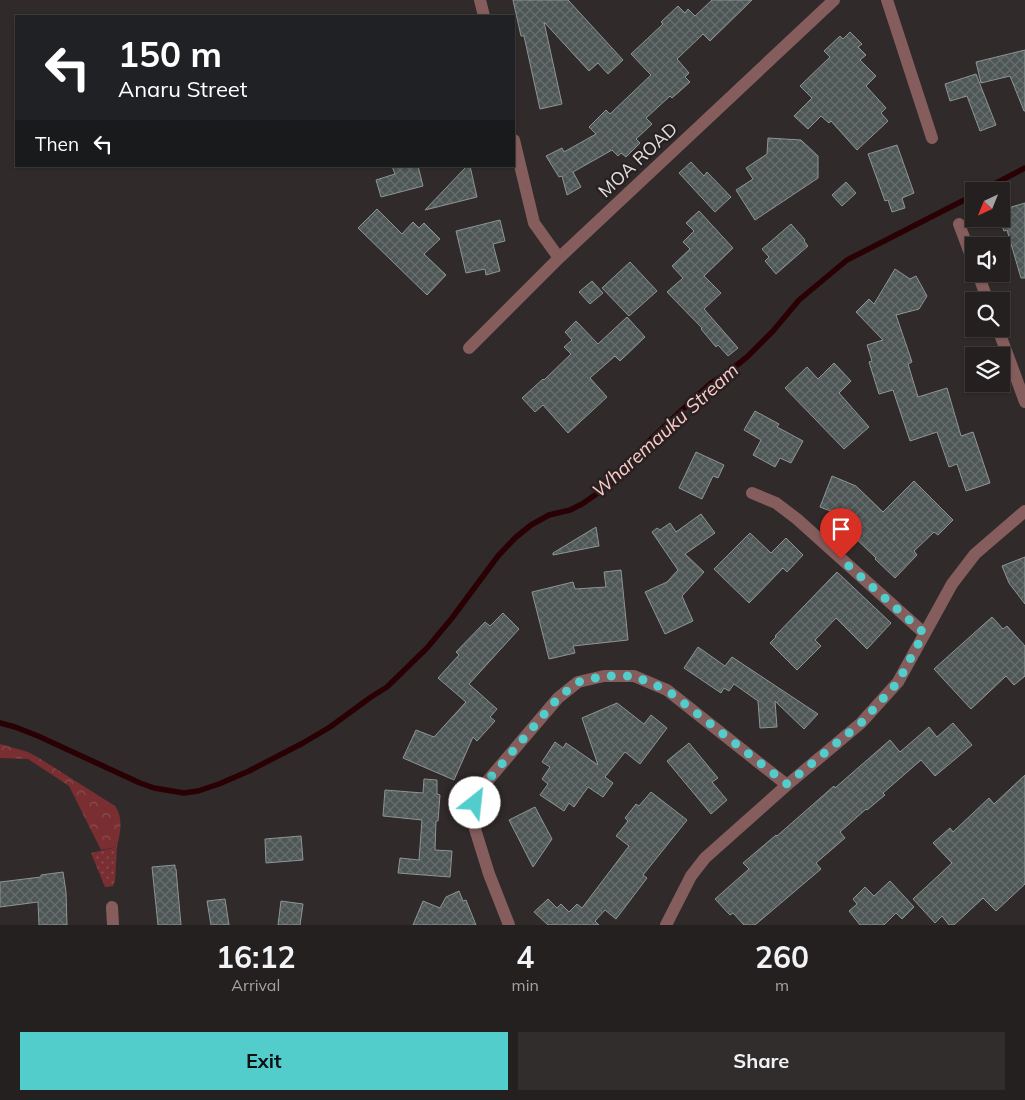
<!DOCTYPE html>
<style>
:root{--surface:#252020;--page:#312d2d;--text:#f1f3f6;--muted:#a3a3a5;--line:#423e3e;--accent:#53cdcb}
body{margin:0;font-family:Mulish,sans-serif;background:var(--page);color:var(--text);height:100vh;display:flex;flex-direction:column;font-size:19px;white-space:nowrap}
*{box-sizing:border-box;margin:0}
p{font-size:16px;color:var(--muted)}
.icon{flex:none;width:28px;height:28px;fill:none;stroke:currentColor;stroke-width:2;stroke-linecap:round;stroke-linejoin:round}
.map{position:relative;height:925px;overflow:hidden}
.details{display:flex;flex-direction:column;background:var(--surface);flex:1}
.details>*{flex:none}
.hud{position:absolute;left:15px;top:15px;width:500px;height:152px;border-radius:0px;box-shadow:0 1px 4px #0004,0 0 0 1px var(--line);background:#202124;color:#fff;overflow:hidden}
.needle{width:32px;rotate:223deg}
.tools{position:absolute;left:965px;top:182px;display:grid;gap:10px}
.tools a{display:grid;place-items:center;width:45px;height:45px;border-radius:0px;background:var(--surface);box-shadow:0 1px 4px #0004,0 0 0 1px var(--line);font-size:25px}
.pin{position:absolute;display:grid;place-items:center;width:42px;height:42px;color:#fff;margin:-51px -21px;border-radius:50% 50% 50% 0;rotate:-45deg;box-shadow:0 0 5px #0007}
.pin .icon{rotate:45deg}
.me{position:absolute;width:55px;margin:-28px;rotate:29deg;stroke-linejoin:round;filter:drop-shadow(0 0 4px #0008)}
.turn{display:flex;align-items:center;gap:18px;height:105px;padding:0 20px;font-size:22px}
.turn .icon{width:65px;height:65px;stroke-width:2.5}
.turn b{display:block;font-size:35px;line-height:42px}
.then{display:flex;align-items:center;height:48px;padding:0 20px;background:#0003;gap:10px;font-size:19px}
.eta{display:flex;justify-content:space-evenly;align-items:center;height:85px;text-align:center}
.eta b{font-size:30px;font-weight:700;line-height:35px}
.button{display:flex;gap:10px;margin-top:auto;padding:10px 20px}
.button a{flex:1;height:58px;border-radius:0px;background:var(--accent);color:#111;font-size:20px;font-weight:700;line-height:58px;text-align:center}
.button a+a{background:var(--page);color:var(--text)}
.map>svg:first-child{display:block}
</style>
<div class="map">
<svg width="1025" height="925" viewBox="0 0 1025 925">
<defs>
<pattern id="grass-dots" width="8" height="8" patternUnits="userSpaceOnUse" patternTransform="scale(1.25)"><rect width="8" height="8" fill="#792e32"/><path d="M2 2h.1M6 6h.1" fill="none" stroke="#8c4c4f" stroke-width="1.8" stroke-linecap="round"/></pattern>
<pattern id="forest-crowns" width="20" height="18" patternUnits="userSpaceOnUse" patternTransform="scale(1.25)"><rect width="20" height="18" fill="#792e32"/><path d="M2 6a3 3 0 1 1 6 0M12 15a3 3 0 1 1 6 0" fill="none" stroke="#8c4c4f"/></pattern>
<pattern id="building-cross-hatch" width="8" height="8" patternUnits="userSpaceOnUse" patternTransform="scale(1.25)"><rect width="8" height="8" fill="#4e5656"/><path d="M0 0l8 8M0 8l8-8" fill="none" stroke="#676e6e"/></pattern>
</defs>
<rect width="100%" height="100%" fill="#312a2a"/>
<path fill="url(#grass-dots)" d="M117,847L115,881L113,886L105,887L91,853Z"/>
<path fill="url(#forest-crowns)" d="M0,744L28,752L39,758L115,806C124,819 120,833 117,847L101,850L69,786L28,759L0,758Z"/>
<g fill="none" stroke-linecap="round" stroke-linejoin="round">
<path stroke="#290004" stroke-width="5.5" d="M981,191L1025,168
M0,723L15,727L38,736L140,783L154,788L184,793L198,791L219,784L249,771L303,743L330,727L371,697L387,687L427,648L452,618L498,556L515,538L531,525L549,515L570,510L582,504L598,493L613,481L630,464L646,444L670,421L711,383L727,373L747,357L773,331L799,300L847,260L974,195"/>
</g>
<path fill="url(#building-cross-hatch)" stroke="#8c9595" d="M513,0H568L623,60L608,74L598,63L589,71L544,22L562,104L540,109L524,36H521Z
M712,0H752L710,41L703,34L677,59L689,73L685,77L690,82L672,98L670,96L646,118L652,124L636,139L640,143L626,157L621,153L618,156L612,150L573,172L581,187L567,195L562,176L559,177L546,156L562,148L564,152L596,134L589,127L606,110L610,114L651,75L631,54L663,24L661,22L678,6L685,13L688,9L695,16Z
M850,32L862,44L858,47L866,55L860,60L876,76L866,86L886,108L881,113L888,121L857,150L831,121L829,123L821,116L808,129L794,116L812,98L800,86L830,57L824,51L840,36L843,39Z
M1025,50V111H1024L1010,76L981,83L976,62Z
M976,74L996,125L980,131L967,96L950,101L945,84Z
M768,138L801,140L818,156V178L755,220L736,190L753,179L746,168L767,154Z
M897,145L914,193L902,198L905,208L892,212L888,200L885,201L868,154Z
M691,162L704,176L707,172L731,197L715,212L679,173Z
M392,166H418L423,186L381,197L376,180L395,174Z
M467,166H470L477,197L425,210Z
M846,182L856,193L842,206L832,195Z
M1025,203V278H1021L1007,230L1004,231L1001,223V210Z
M377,209L402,234L413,222L419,228L424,223L440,239L424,254L446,275L427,295L358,228Z
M699,211L733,248L704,276L721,293L704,309L738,348L728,356L718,345L716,347L701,329L702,328L667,292L683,278L672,266L690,249L683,242L694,231L686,223Z
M500,220L505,241L493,244L500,271L486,275L485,269L466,273L456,231Z
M791,224L805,240L804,241L808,246L776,274L765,261L769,257L762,249Z
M630,262L657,291L629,316L602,288Z
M895,269L910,279L916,276L927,296L919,309L896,315L912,362L908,364L918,397L947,388L961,436L973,432L990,483L966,491L957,464L949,467L937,432L910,441L893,390L879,394L869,362L872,361L867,345L883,340L856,312L869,299L874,304Z
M592,281L603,293L590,304L579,292Z
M627,317L645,337L620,361L615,356L590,378L607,397L568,433L543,405L535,412L522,398L543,379L544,380L571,354L564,347L572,340L565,332L576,321L598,344Z
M834,363L851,381L839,393L869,427L844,449L785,388L807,367L818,379Z
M755,411L779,424L777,427L803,441L791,463L780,458L775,467L753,455L761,440L744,430Z
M696,452L724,465L718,478L713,476L702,499L679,488Z
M832,476L856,486L883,512L914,481L953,520L938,535L934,532L914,551L917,555L895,578L875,559L876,558L846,529L854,520L820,507Z
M701,514L715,533L685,554L704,572L682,596L693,621L665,634L645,592L667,582L678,570L652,532L657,528L660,530L670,523L676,532Z
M596,527L599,546L553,555V553Z
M750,533L771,553L786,538L803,555L787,572L783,568L749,603L714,569Z
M1025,557V604L1009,583L1002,566Z
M621,570L628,640L573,646L575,653L549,659L532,592L573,582L575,589L606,587L604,572Z
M837,572L891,623L867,649L836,618L815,640L821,646L797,670L770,643L776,637L775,636Z
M503,613L519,629L469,684L497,709L490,717L495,721L477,741L473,737L454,780L403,758L416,730L434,737L466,702L438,678L459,655L456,652L485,622L490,626Z
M992,617L1003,629L1007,626L1025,646V676L1014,685L1006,676L971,709L934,669Z
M698,647L725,666L732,657L818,714L804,729L775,701L777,727L760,728L758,701L734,684L729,691L724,688L721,693L684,668Z
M617,703L644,724L651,715L667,728L640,764L625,752L605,777L613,783L603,797L588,787L574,807L569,803L564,811L540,795L548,784L542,779L550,767L542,762L555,742L563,748L566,743L598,765L582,718Z
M953,723L972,745L935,776L921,760L883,793L885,795L867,810L866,809L840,832L845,838L816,863L821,869L755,925H744L733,913L730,915L715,899L749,869L743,863L776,835L777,836L834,786L835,788L890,740L900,752L929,727L937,737Z
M689,743L718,778L712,782L727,800L711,814L667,761Z
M1025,775V884L996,911L983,898L954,925H949L942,916L935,923L913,899L952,863L933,843L950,828L953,832L989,798L994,804Z
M424,779L437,780V794L440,795L438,821H436L435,850L452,851L450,877L398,873L400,858L419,860L422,820L383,816L385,790L423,793Z
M651,792L687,820L643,875L647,878L616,919L605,910L595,921L599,925H548L534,912L548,899L557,908L561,904L569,912L577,904L582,908L629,846L616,836L628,821L625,818L636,804L639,806Z
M535,807L552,839L533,867L509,820Z
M301,836L303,860L266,863L265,839Z
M175,865V869H176L181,925H158L152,867Z
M63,872L66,892L67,925H39L38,902L0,907V882L41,877V875Z
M890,881L914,907L902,919L896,913L884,925H860L849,911L857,904L853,899L865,887L874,896Z
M459,891L463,901L466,900L476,925H413L423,901L440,908L446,897Z
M225,899L229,925H211L207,901Z
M281,901L303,904L300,925H278Z"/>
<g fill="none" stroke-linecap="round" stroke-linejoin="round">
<path stroke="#865d5d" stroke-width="12" d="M480,0L484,16
M887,0L932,138
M514,140L534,223L559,258
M959,224L974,264
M978,274L988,301
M998,329L1025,402
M469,348L559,258L834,0
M752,493L776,503L797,519L924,633
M112,907L113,925
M509,925L489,874L475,829L472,813L478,792L558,698L578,682L604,676H634L667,690L787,785
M666,925L691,876L705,858L787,785L861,723L898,682L952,584L975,554L1025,511"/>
</g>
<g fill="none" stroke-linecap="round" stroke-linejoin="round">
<path stroke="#53cdcb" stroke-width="9" stroke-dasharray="0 16.2" d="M475,803L478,792L558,698L578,682L604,676H634L667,690L787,784L861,723L898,682L924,633L841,559"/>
</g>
<g text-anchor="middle" stroke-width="5" stroke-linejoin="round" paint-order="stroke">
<g font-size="18" fill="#e4dfdf" stroke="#282121">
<text transform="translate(638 160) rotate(-43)" y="6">MOA ROAD</text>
</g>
<g font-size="19" font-style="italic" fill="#fec9c8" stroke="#282121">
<text transform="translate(665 430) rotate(-42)" y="7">Wharemauku Stream</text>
</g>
</g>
</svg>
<div class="tools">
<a><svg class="needle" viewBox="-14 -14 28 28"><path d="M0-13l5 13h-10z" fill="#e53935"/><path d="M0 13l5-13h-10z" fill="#a3a3a5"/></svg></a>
<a><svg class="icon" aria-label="sound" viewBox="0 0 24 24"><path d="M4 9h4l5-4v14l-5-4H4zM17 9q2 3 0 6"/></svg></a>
<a><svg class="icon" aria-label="search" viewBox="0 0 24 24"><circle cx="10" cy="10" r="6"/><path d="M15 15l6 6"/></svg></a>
<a><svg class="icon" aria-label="layers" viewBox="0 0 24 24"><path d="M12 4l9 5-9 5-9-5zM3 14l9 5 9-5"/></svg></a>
</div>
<div class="pin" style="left:841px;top:559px;background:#d93025"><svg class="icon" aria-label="arrive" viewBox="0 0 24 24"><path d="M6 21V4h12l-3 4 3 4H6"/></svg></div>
<svg class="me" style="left:475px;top:803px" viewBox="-20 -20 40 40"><circle r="19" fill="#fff"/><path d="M0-13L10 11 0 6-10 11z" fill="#53cdcb"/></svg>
<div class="hud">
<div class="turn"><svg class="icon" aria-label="left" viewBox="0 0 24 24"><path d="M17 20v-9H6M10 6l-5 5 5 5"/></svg><div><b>150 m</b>Anaru Street</div></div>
<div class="then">Then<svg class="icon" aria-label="left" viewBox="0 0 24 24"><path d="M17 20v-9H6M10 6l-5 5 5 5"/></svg></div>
</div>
</div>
<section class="details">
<div class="eta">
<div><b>16:12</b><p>Arrival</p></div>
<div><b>4</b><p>min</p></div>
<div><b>260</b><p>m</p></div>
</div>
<div class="button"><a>Exit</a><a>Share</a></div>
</section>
